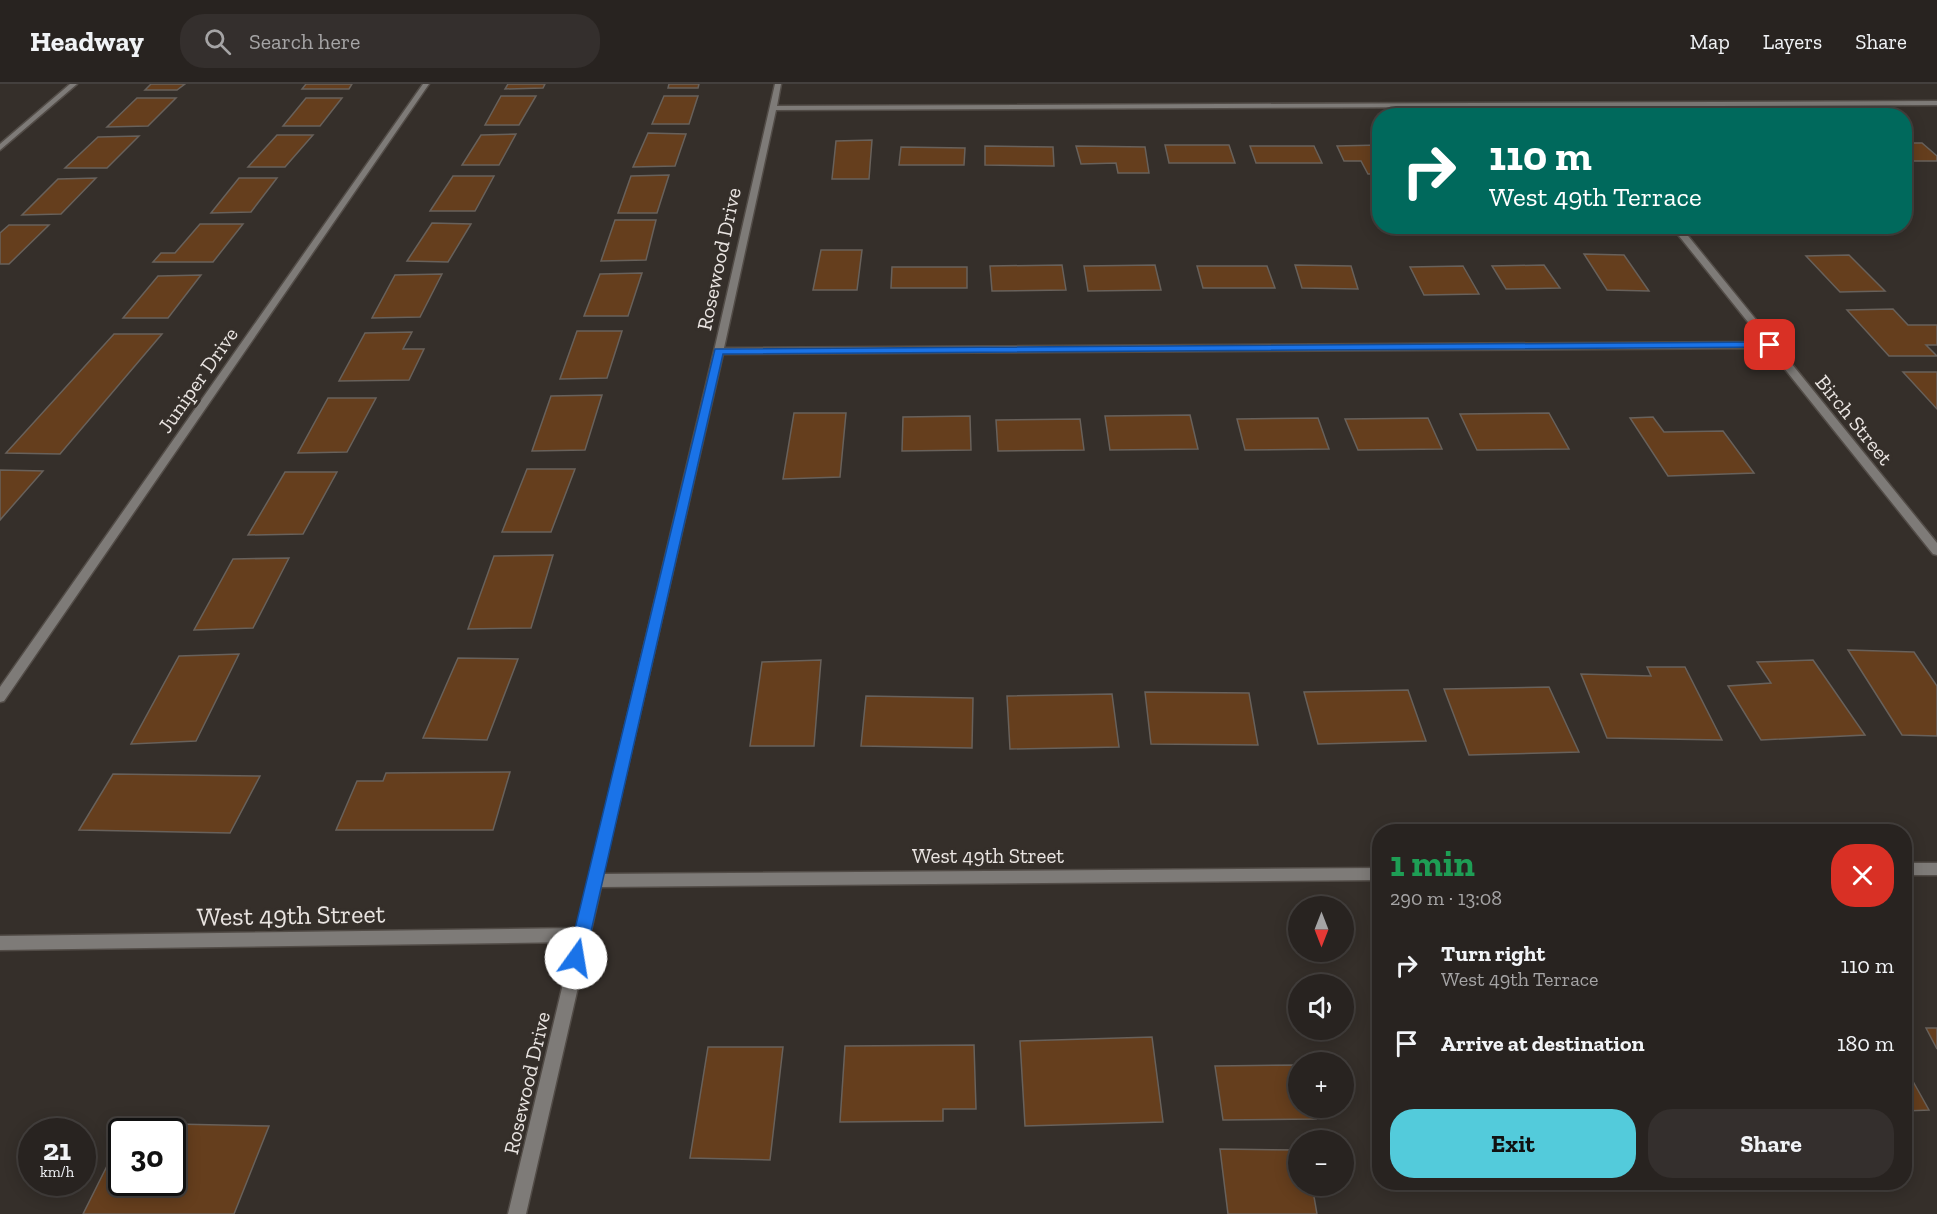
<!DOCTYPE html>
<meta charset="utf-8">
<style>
:root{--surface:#282320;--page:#342f2d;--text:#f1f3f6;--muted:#a5a4a5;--line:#44403e;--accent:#53cbdb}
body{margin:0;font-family:"Zilla Slab",serif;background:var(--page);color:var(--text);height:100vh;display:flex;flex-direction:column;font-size:22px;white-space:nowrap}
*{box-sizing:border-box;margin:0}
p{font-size:20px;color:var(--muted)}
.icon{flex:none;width:33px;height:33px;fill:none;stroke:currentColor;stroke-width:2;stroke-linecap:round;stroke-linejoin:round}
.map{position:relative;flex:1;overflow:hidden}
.side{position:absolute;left:1372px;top:740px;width:540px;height:366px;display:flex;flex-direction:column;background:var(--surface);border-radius:24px;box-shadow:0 3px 15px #0003,0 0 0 2px var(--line)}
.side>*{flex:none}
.banner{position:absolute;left:1372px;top:24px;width:540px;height:126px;border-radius:24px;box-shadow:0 3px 15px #0003,0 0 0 2px var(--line);background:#00695c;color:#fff;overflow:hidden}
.needle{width:39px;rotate:180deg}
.buttons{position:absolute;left:1288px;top:812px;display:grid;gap:12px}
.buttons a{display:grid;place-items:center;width:66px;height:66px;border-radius:50%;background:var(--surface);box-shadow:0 3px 15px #0003,0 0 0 2px var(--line);font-size:30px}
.speed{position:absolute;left:18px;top:1034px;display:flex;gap:12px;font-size:30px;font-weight:700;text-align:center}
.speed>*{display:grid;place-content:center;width:78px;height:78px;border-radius:50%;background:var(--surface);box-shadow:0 3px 15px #0003,0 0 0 2px var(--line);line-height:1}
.speed small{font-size:15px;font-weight:400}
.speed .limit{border:3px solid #111;border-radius:9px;background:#fff;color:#111}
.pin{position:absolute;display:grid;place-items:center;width:51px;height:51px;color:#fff;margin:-26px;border-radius:12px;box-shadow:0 3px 9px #0006}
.me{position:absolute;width:66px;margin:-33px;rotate:13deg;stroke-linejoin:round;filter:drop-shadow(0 0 4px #0008)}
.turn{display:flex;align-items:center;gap:21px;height:126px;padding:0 18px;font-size:27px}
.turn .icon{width:78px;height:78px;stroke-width:2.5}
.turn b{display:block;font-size:42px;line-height:51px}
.round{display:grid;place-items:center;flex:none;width:63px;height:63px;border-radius:24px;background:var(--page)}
.head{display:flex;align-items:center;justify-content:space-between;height:102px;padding:0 18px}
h1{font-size:36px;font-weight:700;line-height:45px;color:#1e9e55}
.cta{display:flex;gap:12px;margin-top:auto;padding:12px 18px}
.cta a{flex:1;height:69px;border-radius:24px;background:var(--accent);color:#111;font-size:24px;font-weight:700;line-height:69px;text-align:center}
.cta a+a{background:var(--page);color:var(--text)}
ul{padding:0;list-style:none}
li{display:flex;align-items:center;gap:18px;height:78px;padding:0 18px}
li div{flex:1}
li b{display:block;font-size:22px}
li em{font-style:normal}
header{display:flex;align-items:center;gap:36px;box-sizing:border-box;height:84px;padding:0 30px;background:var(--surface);border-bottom:2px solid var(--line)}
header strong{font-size:28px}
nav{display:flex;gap:33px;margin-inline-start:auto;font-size:21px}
.search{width:420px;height:54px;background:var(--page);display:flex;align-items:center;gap:15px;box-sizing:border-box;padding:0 21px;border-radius:24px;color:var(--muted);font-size:22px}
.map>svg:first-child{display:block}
</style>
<header>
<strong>Headway</strong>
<div class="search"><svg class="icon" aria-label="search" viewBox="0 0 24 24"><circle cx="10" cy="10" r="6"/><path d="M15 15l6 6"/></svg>Search here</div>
<nav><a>Map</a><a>Layers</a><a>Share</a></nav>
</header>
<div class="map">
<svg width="1937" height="1130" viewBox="0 0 1937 1130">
<rect width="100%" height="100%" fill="#352f2a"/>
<path fill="#653e1d" stroke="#68615b" stroke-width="1.5" d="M151,0H185L177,6H145Z
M306,0H352L349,5H302Z
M508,0H545L543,4L505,5Z
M669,0H699L698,4H668Z
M501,12H536L519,41H485Z
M664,12H698L689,40H652Z
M137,14H176L148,42L107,43Z
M306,14H342L320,42H283Z
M648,49L686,50L675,82L633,83Z
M516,50L499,81H462L481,51Z
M277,51H313L285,83H248Z
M139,52L107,84H65L98,53Z
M872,56L869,95H832L836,57Z
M1905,59H1922L1937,72V77H1905Z
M1165,61H1229L1235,79H1169Z
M1380,61V90H1368L1361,77H1344L1337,62Z
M985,62L1053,63L1054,82L985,81Z
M1076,62L1145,63L1149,89H1118L1116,79L1081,80Z
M1250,62H1314L1322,79H1256Z
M901,63L965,64L964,81H899Z
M669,91L657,129H618L631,92Z
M453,92H494L475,127H430Z
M96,94L61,130L22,131L58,95Z
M239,94H277L251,128L211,129Z
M615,136H656L646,176L601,177Z
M432,139L471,140L448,178L407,177Z
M200,140H243L213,178H153L161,169H175Z
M9,141H49L9,180H0V149Z
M821,166H862L857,206H813Z
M1584,170L1624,171L1649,207L1607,206Z
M1849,171L1885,207L1840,208L1806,172Z
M1062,181L1066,206L992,207L990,182Z
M1155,181L1161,206L1088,207L1084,182Z
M1295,181L1351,182L1358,205L1302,204Z
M1544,181L1560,204L1506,205L1492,182Z
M1197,182H1267L1275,204H1203Z
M1463,182L1479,210L1424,211L1410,183Z
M892,183H967V204H891Z
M642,189L628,232H584L600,190Z
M442,190L420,233L372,234L395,191Z
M201,191L168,234H123L158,192Z
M1893,225L1908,241H1937V261H1926L1937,272H1889L1847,226Z
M577,247H622L607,294L560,295Z
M412,248L403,265H424L409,296L339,297L365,249Z
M114,250H162L60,370L6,369Z
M1903,288H1937V325Z
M602,311L585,366L532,367L551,312Z
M328,314H376L347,368L298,369Z
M794,329H846L840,393L783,395Z
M1549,329L1569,365L1477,366L1460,330Z
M1190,331L1198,365L1110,366L1105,332Z
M970,332L971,366L902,367L903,333Z
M1653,333L1664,348L1723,347L1754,389L1668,392L1630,334Z
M1318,334L1329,365L1245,366L1237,335Z
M1428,334L1442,365L1358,366L1345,335Z
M1080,335L1084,366L998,367L996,336Z
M527,385H575L551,448H502Z
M0,386L43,387L0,436Z
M285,388H337L303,450L248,451Z
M553,471L531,544L468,545L494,472Z
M289,474L253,544L194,546L233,475Z
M1848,566L1914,568L1937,602V652L1902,651Z
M239,570L196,657L131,660L179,572Z
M458,574L518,575L487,656L423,654Z
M821,576L814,662H750L762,578Z
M1813,576L1865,651L1761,656L1728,602L1771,599L1757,578Z
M1647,583H1685L1722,656L1607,654L1581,590L1651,592Z
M1549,603L1579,668L1469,671L1444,605Z
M1408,606L1426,657L1318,660L1304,608Z
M1145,608L1249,609L1258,661L1151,660Z
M1112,610L1119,663L1010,665L1007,612Z
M866,612L973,614L972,664L861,662Z
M510,688L493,746H336L357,697H383L386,689Z
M113,690L260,692L230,749L79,746Z
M1926,944H1937V965Z
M1152,953L1163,1038L1025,1042L1020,957Z
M974,961L976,1025H943V1037L840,1038L845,962Z
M708,963H783L770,1076L690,1074Z
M1299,981V1023H1313L1316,1035L1223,1036L1215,982Z
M1905,983L1929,1026L1905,1027Z
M128,1039L269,1042L234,1130H83L122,1052V1098H172V1047H124Z
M1220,1065L1299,1066V1101H1312L1317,1130H1228Z"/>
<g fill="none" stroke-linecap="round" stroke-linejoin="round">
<defs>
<path id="street" d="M70,0H77L0,66V60Z
M423,0H429L4,617L0,618V603Z
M775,0H781L777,22L1937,17V21L776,26L724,264L1764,258L1671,142H1680L1937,459V471L1933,470L1768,264L723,270L603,790L1380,784V796L601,803L526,1130H508L573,858L0,866V852L577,844L714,267Z
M1905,779H1937V791H1905Z"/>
</defs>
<use href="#street" stroke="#524c47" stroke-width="3"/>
<use href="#street" fill="#7e7b78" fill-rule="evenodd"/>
</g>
<path fill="#1a73e8" stroke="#114b97" stroke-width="1.5" d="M1770,258L1775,261L1774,263L723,270L585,874L582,880L576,883L570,880L568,874L715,265Z"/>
<g text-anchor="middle" stroke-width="6" stroke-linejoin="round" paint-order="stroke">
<g font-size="21" fill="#e9e4e1" stroke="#352f2a">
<text transform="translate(719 175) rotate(-78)" y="7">Rosewood Drive</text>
<text transform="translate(198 296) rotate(-55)" y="7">Juniper Drive</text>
<text transform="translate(1854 336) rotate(51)" y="7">Birch Street</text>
<text x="988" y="779">West 49th Street</text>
<text transform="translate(527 999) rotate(-77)" y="7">Rosewood Drive</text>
</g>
<g font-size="26" fill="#e9e4e1" stroke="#352f2a">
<text transform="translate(291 831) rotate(-1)" y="9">West 49th Street</text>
</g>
</g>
</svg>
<div class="buttons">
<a><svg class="needle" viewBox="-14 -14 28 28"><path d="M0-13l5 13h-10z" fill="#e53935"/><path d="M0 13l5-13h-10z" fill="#a5a4a5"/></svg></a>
<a><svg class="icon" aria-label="sound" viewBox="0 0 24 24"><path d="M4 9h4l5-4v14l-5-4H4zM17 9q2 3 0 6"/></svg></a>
<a>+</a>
<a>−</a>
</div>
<div class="speed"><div>21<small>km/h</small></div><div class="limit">30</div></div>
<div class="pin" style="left:1770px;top:261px;background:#d93025"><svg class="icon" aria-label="arrive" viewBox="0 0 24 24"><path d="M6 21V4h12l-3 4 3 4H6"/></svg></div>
<svg class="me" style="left:576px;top:874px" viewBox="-20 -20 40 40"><circle r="19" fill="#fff"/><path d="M0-13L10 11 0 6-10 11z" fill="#1a73e8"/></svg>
<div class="banner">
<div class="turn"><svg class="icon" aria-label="right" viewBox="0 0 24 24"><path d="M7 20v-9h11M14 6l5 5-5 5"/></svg><div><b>110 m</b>West 49th Terrace</div></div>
</div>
<section class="side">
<div class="head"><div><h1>1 min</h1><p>290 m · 13:08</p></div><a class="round" style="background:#d93025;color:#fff"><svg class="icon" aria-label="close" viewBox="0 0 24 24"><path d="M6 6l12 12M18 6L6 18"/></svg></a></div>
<ul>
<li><svg class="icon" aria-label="right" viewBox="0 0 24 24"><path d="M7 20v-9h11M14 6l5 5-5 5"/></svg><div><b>Turn right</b><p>West 49th Terrace</p></div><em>110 m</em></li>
<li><svg class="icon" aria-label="arrive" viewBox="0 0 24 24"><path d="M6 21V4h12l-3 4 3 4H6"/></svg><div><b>Arrive at destination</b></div><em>180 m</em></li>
</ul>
<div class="cta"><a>Exit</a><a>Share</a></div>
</section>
</div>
